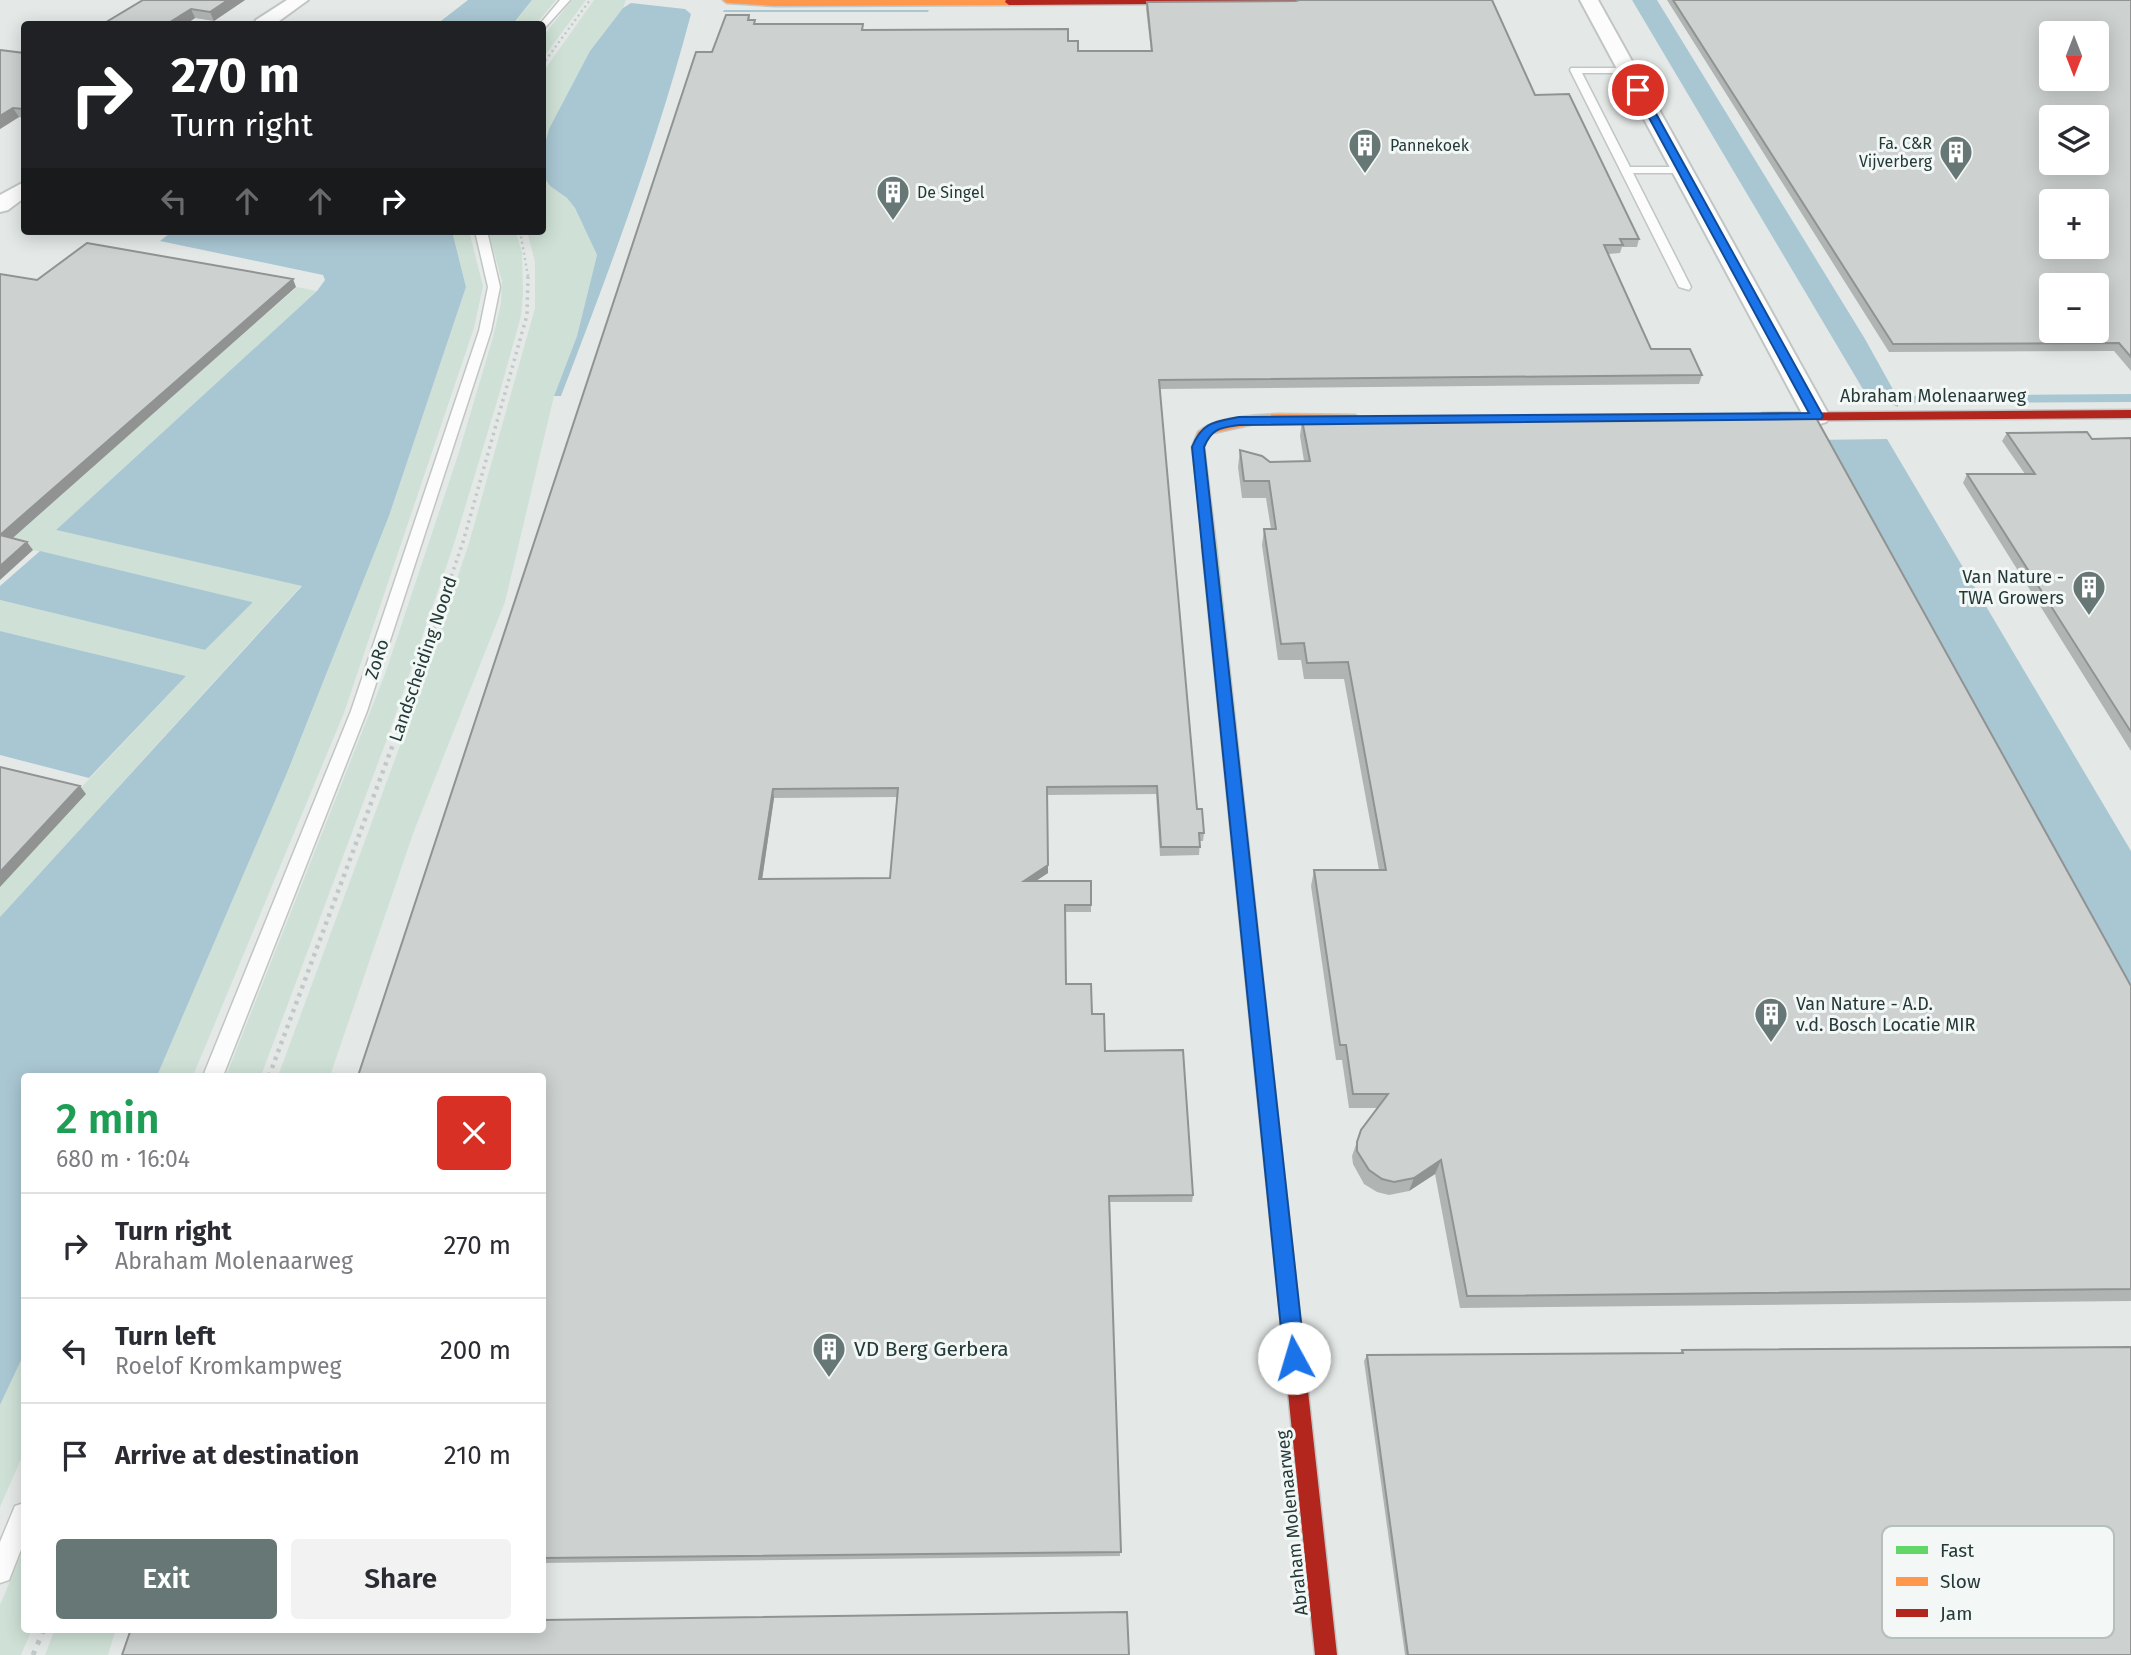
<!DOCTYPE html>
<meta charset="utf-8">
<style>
:root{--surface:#fff;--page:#f2f2f3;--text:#2b2b33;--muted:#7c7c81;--line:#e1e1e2;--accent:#677775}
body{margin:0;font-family:"Fira Sans",sans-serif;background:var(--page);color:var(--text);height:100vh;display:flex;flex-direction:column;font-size:26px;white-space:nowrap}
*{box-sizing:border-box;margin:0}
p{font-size:23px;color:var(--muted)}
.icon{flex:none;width:38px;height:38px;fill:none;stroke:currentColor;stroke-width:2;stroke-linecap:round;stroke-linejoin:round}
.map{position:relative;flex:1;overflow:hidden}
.panel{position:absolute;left:21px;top:1073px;width:525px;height:560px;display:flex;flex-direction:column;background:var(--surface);border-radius:7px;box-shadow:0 4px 18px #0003}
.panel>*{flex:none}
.hud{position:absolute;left:21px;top:21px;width:525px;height:214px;border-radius:7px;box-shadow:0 4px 18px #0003;background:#202124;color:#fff;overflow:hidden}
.needle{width:46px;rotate:180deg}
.tools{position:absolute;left:2039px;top:21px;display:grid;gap:14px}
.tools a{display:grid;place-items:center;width:70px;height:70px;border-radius:7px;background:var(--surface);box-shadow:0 4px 18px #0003;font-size:35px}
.pin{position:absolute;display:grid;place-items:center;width:60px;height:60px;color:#fff;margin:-30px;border:4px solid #fff;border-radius:50%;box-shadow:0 2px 7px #0007}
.me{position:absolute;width:77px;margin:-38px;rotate:354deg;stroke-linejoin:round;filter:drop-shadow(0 0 5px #0008)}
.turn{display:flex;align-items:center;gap:24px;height:147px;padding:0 35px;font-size:32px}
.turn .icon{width:91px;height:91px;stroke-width:2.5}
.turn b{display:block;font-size:49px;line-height:60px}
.lanes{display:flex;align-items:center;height:66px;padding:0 35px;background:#0003;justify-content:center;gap:35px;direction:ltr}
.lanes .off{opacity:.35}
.round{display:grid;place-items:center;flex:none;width:74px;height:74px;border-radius:7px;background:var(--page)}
.headline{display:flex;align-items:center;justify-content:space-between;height:119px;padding:0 35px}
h1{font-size:42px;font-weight:600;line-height:52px;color:#1e9e55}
.primary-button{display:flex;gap:14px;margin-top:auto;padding:14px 35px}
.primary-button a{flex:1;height:80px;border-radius:7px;background:var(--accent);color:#fff;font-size:28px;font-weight:600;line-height:80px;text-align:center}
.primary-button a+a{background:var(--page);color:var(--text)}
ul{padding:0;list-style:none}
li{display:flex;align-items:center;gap:21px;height:105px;padding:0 35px;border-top:2px solid var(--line)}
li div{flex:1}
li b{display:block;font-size:26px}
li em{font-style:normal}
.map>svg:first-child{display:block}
</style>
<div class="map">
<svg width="2131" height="1655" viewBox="0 0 2131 1655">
<rect width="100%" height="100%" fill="#e4e9e7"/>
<path fill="#cfe1d6" d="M532,0H556L536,24H514Z
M572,0H586L543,58V36Z
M594,0H626L623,8L590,51L543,152V72Z
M543,176L550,186L567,198L575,208L597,255L577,336L554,396L505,602L414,831L330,1076H278L408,724L469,543L535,308V262L527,231H542Z
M452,231H469L483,286L474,328L344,713L193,1076H157L287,773L389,516L466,287Z
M488,231H515L516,233L522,252L523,293L521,316L499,395L454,544L387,739L261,1076H226L385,674L459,452L493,337L501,303L502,281Z
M297,287L317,291L56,530L302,585L0,917V874L186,676L0,631V600L205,650L251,602L4,543Z
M24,1354V1452L0,1507V1405Z
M24,1548V1629H32L21,1655H0V1605Z
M55,1629H116L108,1655H45Z"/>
<path fill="#a9c7d3" d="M468,0H532L513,24H437Z
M1632,0H1657L1865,339L1895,393L1902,396L2131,394V402L1898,403V407L1889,403L1865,401L1861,394L1864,391Z
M631,3L685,9L691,14C657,144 609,271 561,396H554L577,336L597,255L575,208L567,198L550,186L543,176V152L549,129L590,51L623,8Z
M724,10H929L928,12H723Z
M173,231H452L466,287L389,516L287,773L157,1076H24V1354L0,1405V917L302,586L56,530L317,291L325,280L323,275L160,241Z
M1887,439L2131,851V1014L1812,440Z
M40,551L252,602V603L205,650L0,600V586Z
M0,631L186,676L89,778L0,755Z"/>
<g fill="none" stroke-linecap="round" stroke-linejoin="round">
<defs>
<path id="lane" d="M560,0H570L542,31V24H540Z
M1571,68H1631V72L1627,73H1582L1630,167H1682L1688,170L1682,173H1633L1691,287L1689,290L1679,287L1570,70Z
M475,231H487L500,287L491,331L367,711L223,1076H203L351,711L479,331L488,287Z
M24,1503V1542L9,1580L0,1583V1542L15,1506Z"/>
<path id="street" d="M287,0H308L275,24H254L256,20Z
M1580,0H1598L1830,417L1826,422L1817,425L1808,422L1804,417Z
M24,182V198L8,210L0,212V195Z"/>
<path id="fast" d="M1209,542L1216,546L1274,1081L1271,1087L1265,1089L1259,1087L1256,1081L1202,546Z"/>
<path id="slow" d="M723,0H1011L1013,2L1009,5L775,6L727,3Z
M1278,414L1355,415L1361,419L1355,423H1259L1209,434L1204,447L1216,546L1214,549H1204L1192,447L1198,432C1217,416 1254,416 1278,414Z"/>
<path id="jam" d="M1006,0H1299L1295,3L1009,5L1005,2Z
M2131,410V418L1762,421L1756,417L1762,413Z
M1265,1073L1271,1075L1274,1081L1337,1655H1315L1256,1081L1259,1075Z"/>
</defs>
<use href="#lane" stroke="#c1c6c4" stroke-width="3"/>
<use href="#street" stroke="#c1c6c4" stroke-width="4"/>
<use href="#fast" stroke="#c0c7c5" stroke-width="3"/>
<use href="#slow" stroke="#c0c7c5" stroke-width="3"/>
<use href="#jam" stroke="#c0c7c5" stroke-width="3"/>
<path stroke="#c1c9c8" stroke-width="2.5" stroke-dasharray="2 3.5" stroke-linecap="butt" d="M542,65L590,0
M520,231L528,276"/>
<path stroke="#c1c9c8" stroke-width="3.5" stroke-dasharray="2.5 4.5" stroke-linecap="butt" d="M433,629L463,542L527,315L528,275"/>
<path stroke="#c1c9c8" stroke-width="4.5" stroke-dasharray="3.5 5" stroke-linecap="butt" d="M269,1076L401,723L434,627"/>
<path stroke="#c1c9c8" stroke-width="5" stroke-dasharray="4.5 7" stroke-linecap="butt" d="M33,1655L44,1629"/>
<use href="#lane" fill="#fbfcfb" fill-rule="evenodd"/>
<use href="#street" fill="#fbfcfb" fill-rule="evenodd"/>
<use href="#fast" fill="#63d668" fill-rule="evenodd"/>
<use href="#slow" fill="#ff974d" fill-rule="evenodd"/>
<use href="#jam" fill="#b3261e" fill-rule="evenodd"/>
</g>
<path fill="#b0b5b3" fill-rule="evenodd" d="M143,0H245L214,21L195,18L186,24H103Z
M1667,0H2131V371L2114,351L1889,352Z
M1296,1L1535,95L1639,239L1637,247H1622L1620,253L1608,254L1651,349L1702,375L1699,384L1160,389L1197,809L1204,833L1203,841H1200L1199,855L1160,856L1156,794L1047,795L1048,873L1035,881H1091V912H1065L1066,984L1092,1014L1105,1051L1193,1195L1192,1202H1110L1120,1556L542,1563V1076L712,52L749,15L750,20L756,24L1068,41L1078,51H1151L1146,9L1147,2ZM897,797L890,878L762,879L774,798Z
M0,50L24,53V118L19,117L0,129Z
M1302,420L2131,986V1301L1460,1308L1435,1174L1409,1191L1389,1195L1377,1192L1364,1184L1353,1164L1352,1156L1361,1130L1378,1108H1349L1342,1060H1336L1311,886L1314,870H1379L1344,679H1304L1301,660H1278L1262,545L1264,529H1271L1266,498H1242L1238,467L1240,450L1270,462L1304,461L1300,436Z
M2007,433L2092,439L2131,438V751L1963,483L1967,474H2025L2002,441Z
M1682,1350L2131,1655H1405L1364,1361L1367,1355L1680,1353Z"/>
<path fill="#909392" d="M228,0H245L214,21L210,12Z
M191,9L195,18L186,24H167Z
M13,108L19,117L0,129V116Z
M293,279L296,287L6,544L0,535Z
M27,542L33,550L0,580V566Z
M80,786L86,794L0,887V872Z
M1047,787L1048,873L1024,889V881Z
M773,789L774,798L761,887L759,879Z
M1441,1160L1435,1174L1409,1191L1414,1178Z"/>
<path fill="#cdd2d0" stroke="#909392" stroke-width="2" fill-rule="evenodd" d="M143,0H228L210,12L191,9L167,24H103Z
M1299,0H1492L1535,95L1569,94L1639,239H1620L1623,245H1604L1651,349H1690L1702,375L1159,380L1197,809H1202L1204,833H1199L1200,847H1161L1157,786L1047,787L1048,865L1024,881H1091V905H1065L1066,984H1091L1092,1014H1104L1105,1051L1183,1050L1193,1195L1109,1196L1121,1552L542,1558V1076H358L696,52H712L726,15H749L748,20H755L754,24H863L862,30L1068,29V41H1078V51H1152L1147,2L1296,1ZM898,788L890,878L759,879L773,789Z
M1673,0H2131V357L2119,343L1893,344ZM2051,33H2096V79H2051ZM2051,117H2096V163H2051ZM2051,201H2096V247H2051ZM2051,285H2096V331H2051Z
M0,50L24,53V109L13,108L0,116Z
M87,243L293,279L0,535L27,542L0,566V274L37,280Z
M1815,416L2131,986V1289L1467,1296L1441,1160L1414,1178L1394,1182L1382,1179L1369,1170L1357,1151V1142L1361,1130L1388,1094H1353L1346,1045H1340L1314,870H1386L1348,662L1307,663L1304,643L1281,644L1264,529H1276L1269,481H1244L1240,450L1262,456L1270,462L1310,461L1302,420Z
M2087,432L2092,439L2131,438V732L1967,474H2035L2007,433Z
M0,767L80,786L0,872Z
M2131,1347V1655H1408L1367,1355L1683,1353L1682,1350Z
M1127,1612L1129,1655H122L131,1629H542V1620Z"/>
<path fill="#1a73e8" stroke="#114b97" stroke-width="2" d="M1638,87L1643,90L1823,416L1821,419L1239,425C1220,428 1212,428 1204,447L1305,1358L1302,1365L1294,1368L1287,1365L1284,1358L1192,447C1202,422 1214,422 1239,417L1809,413L1634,90Z"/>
<defs>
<symbol id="building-pin" viewBox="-11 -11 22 30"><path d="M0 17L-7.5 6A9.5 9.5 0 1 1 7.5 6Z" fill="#677775" stroke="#f3f8f6"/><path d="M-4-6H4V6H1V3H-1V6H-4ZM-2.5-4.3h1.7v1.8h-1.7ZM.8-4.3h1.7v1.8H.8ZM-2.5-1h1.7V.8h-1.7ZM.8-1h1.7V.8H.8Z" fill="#fff"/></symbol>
</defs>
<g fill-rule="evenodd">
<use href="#building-pin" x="1346" y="126" width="38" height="52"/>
<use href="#building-pin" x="1937" y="133" width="38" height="52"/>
<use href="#building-pin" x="874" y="173" width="38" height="52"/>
<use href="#building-pin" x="2070" y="568" width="38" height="52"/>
<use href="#building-pin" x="1752" y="995" width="38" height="52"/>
<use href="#building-pin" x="810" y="1330" width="38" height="52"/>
</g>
<g text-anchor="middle" stroke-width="6" stroke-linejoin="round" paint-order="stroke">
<g font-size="16" fill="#243a38" stroke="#f3f8f6" text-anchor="start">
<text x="1932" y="149" text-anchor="end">Fa. C&amp;R<tspan x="1932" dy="18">Vijverberg</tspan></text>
<text x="1390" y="151">Pannekoek</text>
<text x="917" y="198">De Singel</text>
</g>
<g font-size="18" fill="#243a38" stroke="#f3f8f6">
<text x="1933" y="402">Abraham Molenaarweg</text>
<text transform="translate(377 659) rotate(-72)" y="6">ZoRo</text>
<text transform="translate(423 659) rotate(-71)" y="6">Landscheiding Noord</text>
<text transform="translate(1292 1523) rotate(-96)" y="6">Abraham Molenaarweg</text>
</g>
<g font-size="18" fill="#243a38" stroke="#f3f8f6" text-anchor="end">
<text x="2064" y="583">Van Nature -<tspan x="2064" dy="21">TWA Growers</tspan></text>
<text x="1796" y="1010" text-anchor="start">Van Nature - A.D.<tspan x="1796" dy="21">v.d. Bosch Locatie MIR</tspan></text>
</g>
<g font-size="21" fill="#243a38" stroke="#f3f8f6" text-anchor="start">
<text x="854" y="1356">VD Berg Gerbera</text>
</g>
</g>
<rect x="1882" y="1526" width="232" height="112" rx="10" fill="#f3f8f6" stroke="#b5bfbd" stroke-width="2"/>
<rect x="1896" y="1546" width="32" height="8" fill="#63d668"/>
<rect x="1896" y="1577" width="32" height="9" fill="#ff974d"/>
<rect x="1896" y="1609" width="32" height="8" fill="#b3261e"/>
<g font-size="19" fill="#243a38">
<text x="1940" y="1557">Fast</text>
<text x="1940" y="1588">Slow</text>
<text x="1940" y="1620">Jam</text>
</g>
</svg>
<div class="tools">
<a><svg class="needle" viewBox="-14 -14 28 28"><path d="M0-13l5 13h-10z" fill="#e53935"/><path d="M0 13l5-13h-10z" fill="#7c7c81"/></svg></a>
<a><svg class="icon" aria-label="layers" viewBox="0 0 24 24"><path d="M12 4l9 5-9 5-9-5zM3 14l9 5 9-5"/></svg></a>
<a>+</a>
<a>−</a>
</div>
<div class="pin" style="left:1638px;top:90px;background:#d93025"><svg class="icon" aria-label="arrive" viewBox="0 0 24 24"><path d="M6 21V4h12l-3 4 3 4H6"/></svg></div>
<svg class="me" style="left:1294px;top:1358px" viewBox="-20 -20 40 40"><circle r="19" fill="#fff"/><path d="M0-13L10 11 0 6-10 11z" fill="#1a73e8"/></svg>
<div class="hud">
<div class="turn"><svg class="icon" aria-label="right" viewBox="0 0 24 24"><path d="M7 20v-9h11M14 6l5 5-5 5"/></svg><div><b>270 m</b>Turn right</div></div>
<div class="lanes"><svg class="icon off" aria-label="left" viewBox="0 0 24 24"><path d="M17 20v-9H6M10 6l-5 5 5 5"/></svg><svg class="icon off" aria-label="ahead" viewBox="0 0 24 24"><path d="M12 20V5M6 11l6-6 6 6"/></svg><svg class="icon off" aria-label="ahead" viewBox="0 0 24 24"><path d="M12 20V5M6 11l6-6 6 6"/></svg><svg class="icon" aria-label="right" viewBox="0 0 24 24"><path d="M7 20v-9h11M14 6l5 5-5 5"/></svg></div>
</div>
<section class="panel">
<div class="headline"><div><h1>2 min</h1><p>680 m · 16:04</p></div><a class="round" style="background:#d93025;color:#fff"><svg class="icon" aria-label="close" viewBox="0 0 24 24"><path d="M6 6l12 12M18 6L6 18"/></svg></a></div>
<ul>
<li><svg class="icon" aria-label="right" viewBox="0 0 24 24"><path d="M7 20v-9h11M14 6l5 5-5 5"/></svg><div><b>Turn right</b><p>Abraham Molenaarweg</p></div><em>270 m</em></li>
<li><svg class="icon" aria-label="left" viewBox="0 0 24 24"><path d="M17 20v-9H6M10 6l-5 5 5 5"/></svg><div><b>Turn left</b><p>Roelof Kromkampweg</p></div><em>200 m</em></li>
<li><svg class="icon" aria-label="arrive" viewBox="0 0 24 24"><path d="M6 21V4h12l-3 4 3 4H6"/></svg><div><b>Arrive at destination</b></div><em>210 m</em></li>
</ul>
<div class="primary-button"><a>Exit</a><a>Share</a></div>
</section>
</div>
